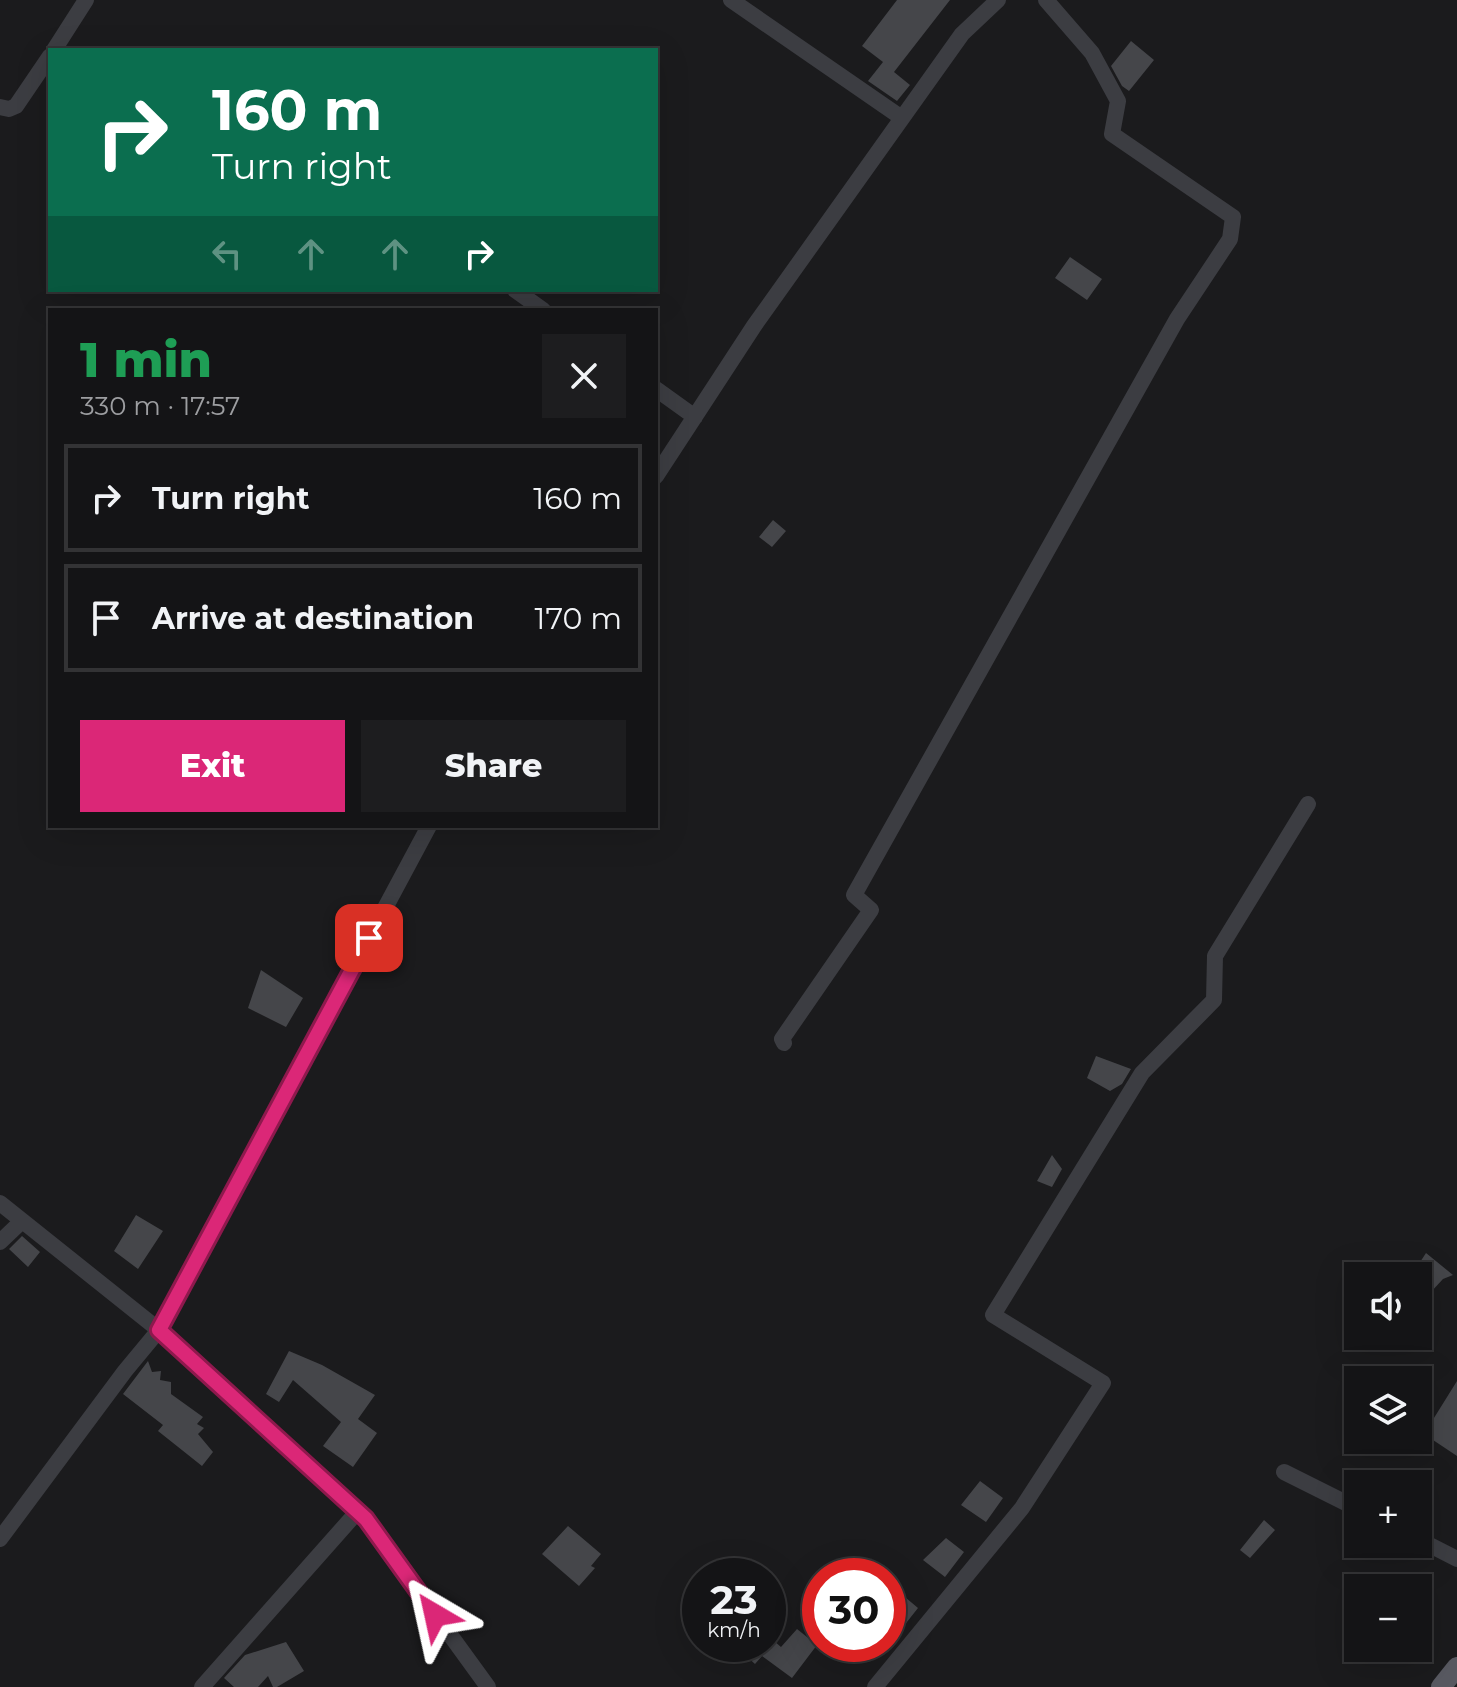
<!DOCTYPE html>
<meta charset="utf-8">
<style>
:root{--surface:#141416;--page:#1d1d1f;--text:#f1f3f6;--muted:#9d9ea1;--line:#333335;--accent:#db2777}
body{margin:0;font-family:Montserrat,sans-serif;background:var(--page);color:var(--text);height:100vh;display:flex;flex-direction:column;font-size:30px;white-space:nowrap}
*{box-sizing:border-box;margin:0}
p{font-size:26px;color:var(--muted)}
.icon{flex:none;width:44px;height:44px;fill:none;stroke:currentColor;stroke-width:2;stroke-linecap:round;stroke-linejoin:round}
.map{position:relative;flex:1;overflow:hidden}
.details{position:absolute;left:48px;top:308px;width:610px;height:520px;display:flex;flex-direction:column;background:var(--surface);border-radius:0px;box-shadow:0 8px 32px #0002,0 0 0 2px var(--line)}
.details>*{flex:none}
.guide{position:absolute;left:48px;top:48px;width:610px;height:244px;border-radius:0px;box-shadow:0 8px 32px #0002,0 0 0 2px var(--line);background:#0b6e4f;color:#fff;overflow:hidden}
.buttons{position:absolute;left:1344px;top:1262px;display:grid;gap:16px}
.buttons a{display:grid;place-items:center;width:88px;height:88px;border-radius:0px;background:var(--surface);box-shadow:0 8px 32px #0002,0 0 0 2px var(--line);font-size:40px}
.speed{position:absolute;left:682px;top:1558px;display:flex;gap:16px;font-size:40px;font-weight:700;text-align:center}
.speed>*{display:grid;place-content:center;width:104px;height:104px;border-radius:50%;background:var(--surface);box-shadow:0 8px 32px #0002,0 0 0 2px var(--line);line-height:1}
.speed small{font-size:20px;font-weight:400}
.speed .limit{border:12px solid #d22;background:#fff;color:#111}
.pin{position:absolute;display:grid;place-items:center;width:68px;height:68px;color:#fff;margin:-34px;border-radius:16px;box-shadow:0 4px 12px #0006}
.me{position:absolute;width:88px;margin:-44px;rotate:324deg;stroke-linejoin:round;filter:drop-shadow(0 0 6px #0008)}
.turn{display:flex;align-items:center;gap:28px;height:168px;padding:0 32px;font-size:36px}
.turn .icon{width:104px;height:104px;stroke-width:2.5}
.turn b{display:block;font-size:56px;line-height:68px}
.lanes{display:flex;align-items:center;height:76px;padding:0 32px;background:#0003;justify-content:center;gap:40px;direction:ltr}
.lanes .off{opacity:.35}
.round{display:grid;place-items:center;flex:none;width:84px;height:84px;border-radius:0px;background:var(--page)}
.head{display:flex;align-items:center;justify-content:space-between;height:136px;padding:0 32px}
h1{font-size:48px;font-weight:800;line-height:60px;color:#1e9e55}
.action{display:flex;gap:16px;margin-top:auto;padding:16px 32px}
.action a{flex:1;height:92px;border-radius:0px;background:var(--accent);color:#fff;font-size:32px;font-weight:800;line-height:92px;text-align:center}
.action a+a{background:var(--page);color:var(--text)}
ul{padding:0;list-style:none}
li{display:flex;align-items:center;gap:24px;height:108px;margin:0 16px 12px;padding:0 16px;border:4px solid var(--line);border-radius:0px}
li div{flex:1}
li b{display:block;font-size:30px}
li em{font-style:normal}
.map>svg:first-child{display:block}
</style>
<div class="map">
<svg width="1457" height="1687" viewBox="0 0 1457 1687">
<rect width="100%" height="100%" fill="#1b1b1d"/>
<path fill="#45464a" d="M897,0H950L894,72L910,85L897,101L868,81L883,62L862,46Z
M1131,41L1154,60L1129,91L1122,86L1111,66Z
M1070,257L1102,279L1087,300L1055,278Z
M773,520L786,531L772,547L759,537Z
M261,970L303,998L286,1027L248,1008Z
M1096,1056L1131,1069L1122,1084L1110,1091L1087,1078Z
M1052,1155L1062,1169L1052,1187L1037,1181Z
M136,1215L163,1231L138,1269L114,1251Z
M22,1236L40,1252L28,1267L9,1249Z
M1426,1253L1453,1275L1443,1279L1418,1306V1276H1411Z
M289,1351L322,1365L375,1395L358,1419L377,1433L353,1467L323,1446L341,1422L293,1380L279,1402L266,1394Z
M148,1361L152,1372L161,1371L160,1380L171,1382V1394L203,1417L197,1424L204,1428L198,1434L213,1452L202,1466L158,1431L163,1425L123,1394Z
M1457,1381V1456L1424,1434Z
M980,1481L1003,1498L986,1522L961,1505Z
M1264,1520L1275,1530L1250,1558L1240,1550Z
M568,1526L601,1554L591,1566L595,1568L579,1586L542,1554Z
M946,1538L964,1552L945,1577L923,1560Z
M899,1592L918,1608L888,1646V1603Z
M797,1629L817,1645L792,1678L762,1656L755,1664L733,1644H768V1636L781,1647Z
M286,1642L304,1671L277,1687H273L268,1676L258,1687H234L224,1678L245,1655Z"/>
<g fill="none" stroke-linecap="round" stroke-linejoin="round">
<path stroke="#3c3d42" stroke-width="16" d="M731,0L902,118
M54,50L86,0
M0,107L9,109L16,106L50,56
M515,290L543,310
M656,389L695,417
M656,476L754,326L962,34L998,0
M784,1043L782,1039L871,910L854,895L1177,319L1230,239L1233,217L1112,134L1118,101L1092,53L1046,0
M0,1203L159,1330L366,1519L488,1687
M0,1242L22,1221
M1284,1472L1358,1509
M0,1539L125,1371L159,1330L429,826
M1418,1539L1457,1559
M202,1687L358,1511
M875,1687L1022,1508L1103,1383L993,1315L1142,1073L1214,1000L1215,956L1308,804"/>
<path stroke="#585961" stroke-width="20" d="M1441,1687L1457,1667"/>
</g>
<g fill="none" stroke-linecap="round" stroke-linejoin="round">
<defs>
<path id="route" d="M369,938L159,1330L366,1519L435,1615"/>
</defs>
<use href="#route" stroke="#8e194d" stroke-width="20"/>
<use href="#route" stroke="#db2777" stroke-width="14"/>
</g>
</svg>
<div class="buttons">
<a><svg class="icon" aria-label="sound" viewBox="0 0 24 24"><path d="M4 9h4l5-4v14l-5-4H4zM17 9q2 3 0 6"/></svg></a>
<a><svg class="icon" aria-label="layers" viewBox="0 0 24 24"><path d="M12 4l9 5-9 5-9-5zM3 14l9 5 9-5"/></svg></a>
<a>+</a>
<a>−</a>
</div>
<div class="speed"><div>23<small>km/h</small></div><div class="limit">30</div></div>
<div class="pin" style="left:369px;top:938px;background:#d93025"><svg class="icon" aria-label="arrive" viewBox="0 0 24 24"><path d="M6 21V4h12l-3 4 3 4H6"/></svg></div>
<svg class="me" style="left:435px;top:1615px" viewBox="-20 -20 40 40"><path d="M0-17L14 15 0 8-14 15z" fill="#db2777" stroke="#fff" stroke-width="4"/></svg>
<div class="guide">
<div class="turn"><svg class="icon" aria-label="right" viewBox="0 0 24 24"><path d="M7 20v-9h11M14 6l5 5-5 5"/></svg><div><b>160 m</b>Turn right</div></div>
<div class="lanes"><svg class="icon off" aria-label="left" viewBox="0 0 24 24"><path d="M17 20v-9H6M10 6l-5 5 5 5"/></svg><svg class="icon off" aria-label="ahead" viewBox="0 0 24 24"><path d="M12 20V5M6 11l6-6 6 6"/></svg><svg class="icon off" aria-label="ahead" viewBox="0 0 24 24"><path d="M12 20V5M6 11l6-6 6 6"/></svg><svg class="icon" aria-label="right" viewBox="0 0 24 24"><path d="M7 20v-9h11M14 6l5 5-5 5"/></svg></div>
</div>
<section class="details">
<div class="head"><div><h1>1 min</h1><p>330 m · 17:57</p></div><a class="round"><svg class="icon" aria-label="close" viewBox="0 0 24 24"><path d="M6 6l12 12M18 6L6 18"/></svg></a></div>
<ul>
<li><svg class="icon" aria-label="right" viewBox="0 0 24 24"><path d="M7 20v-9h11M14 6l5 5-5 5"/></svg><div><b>Turn right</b></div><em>160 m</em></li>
<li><svg class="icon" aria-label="arrive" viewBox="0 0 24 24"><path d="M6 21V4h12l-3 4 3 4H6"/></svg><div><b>Arrive at destination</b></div><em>170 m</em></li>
</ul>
<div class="action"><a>Exit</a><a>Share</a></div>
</section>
</div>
